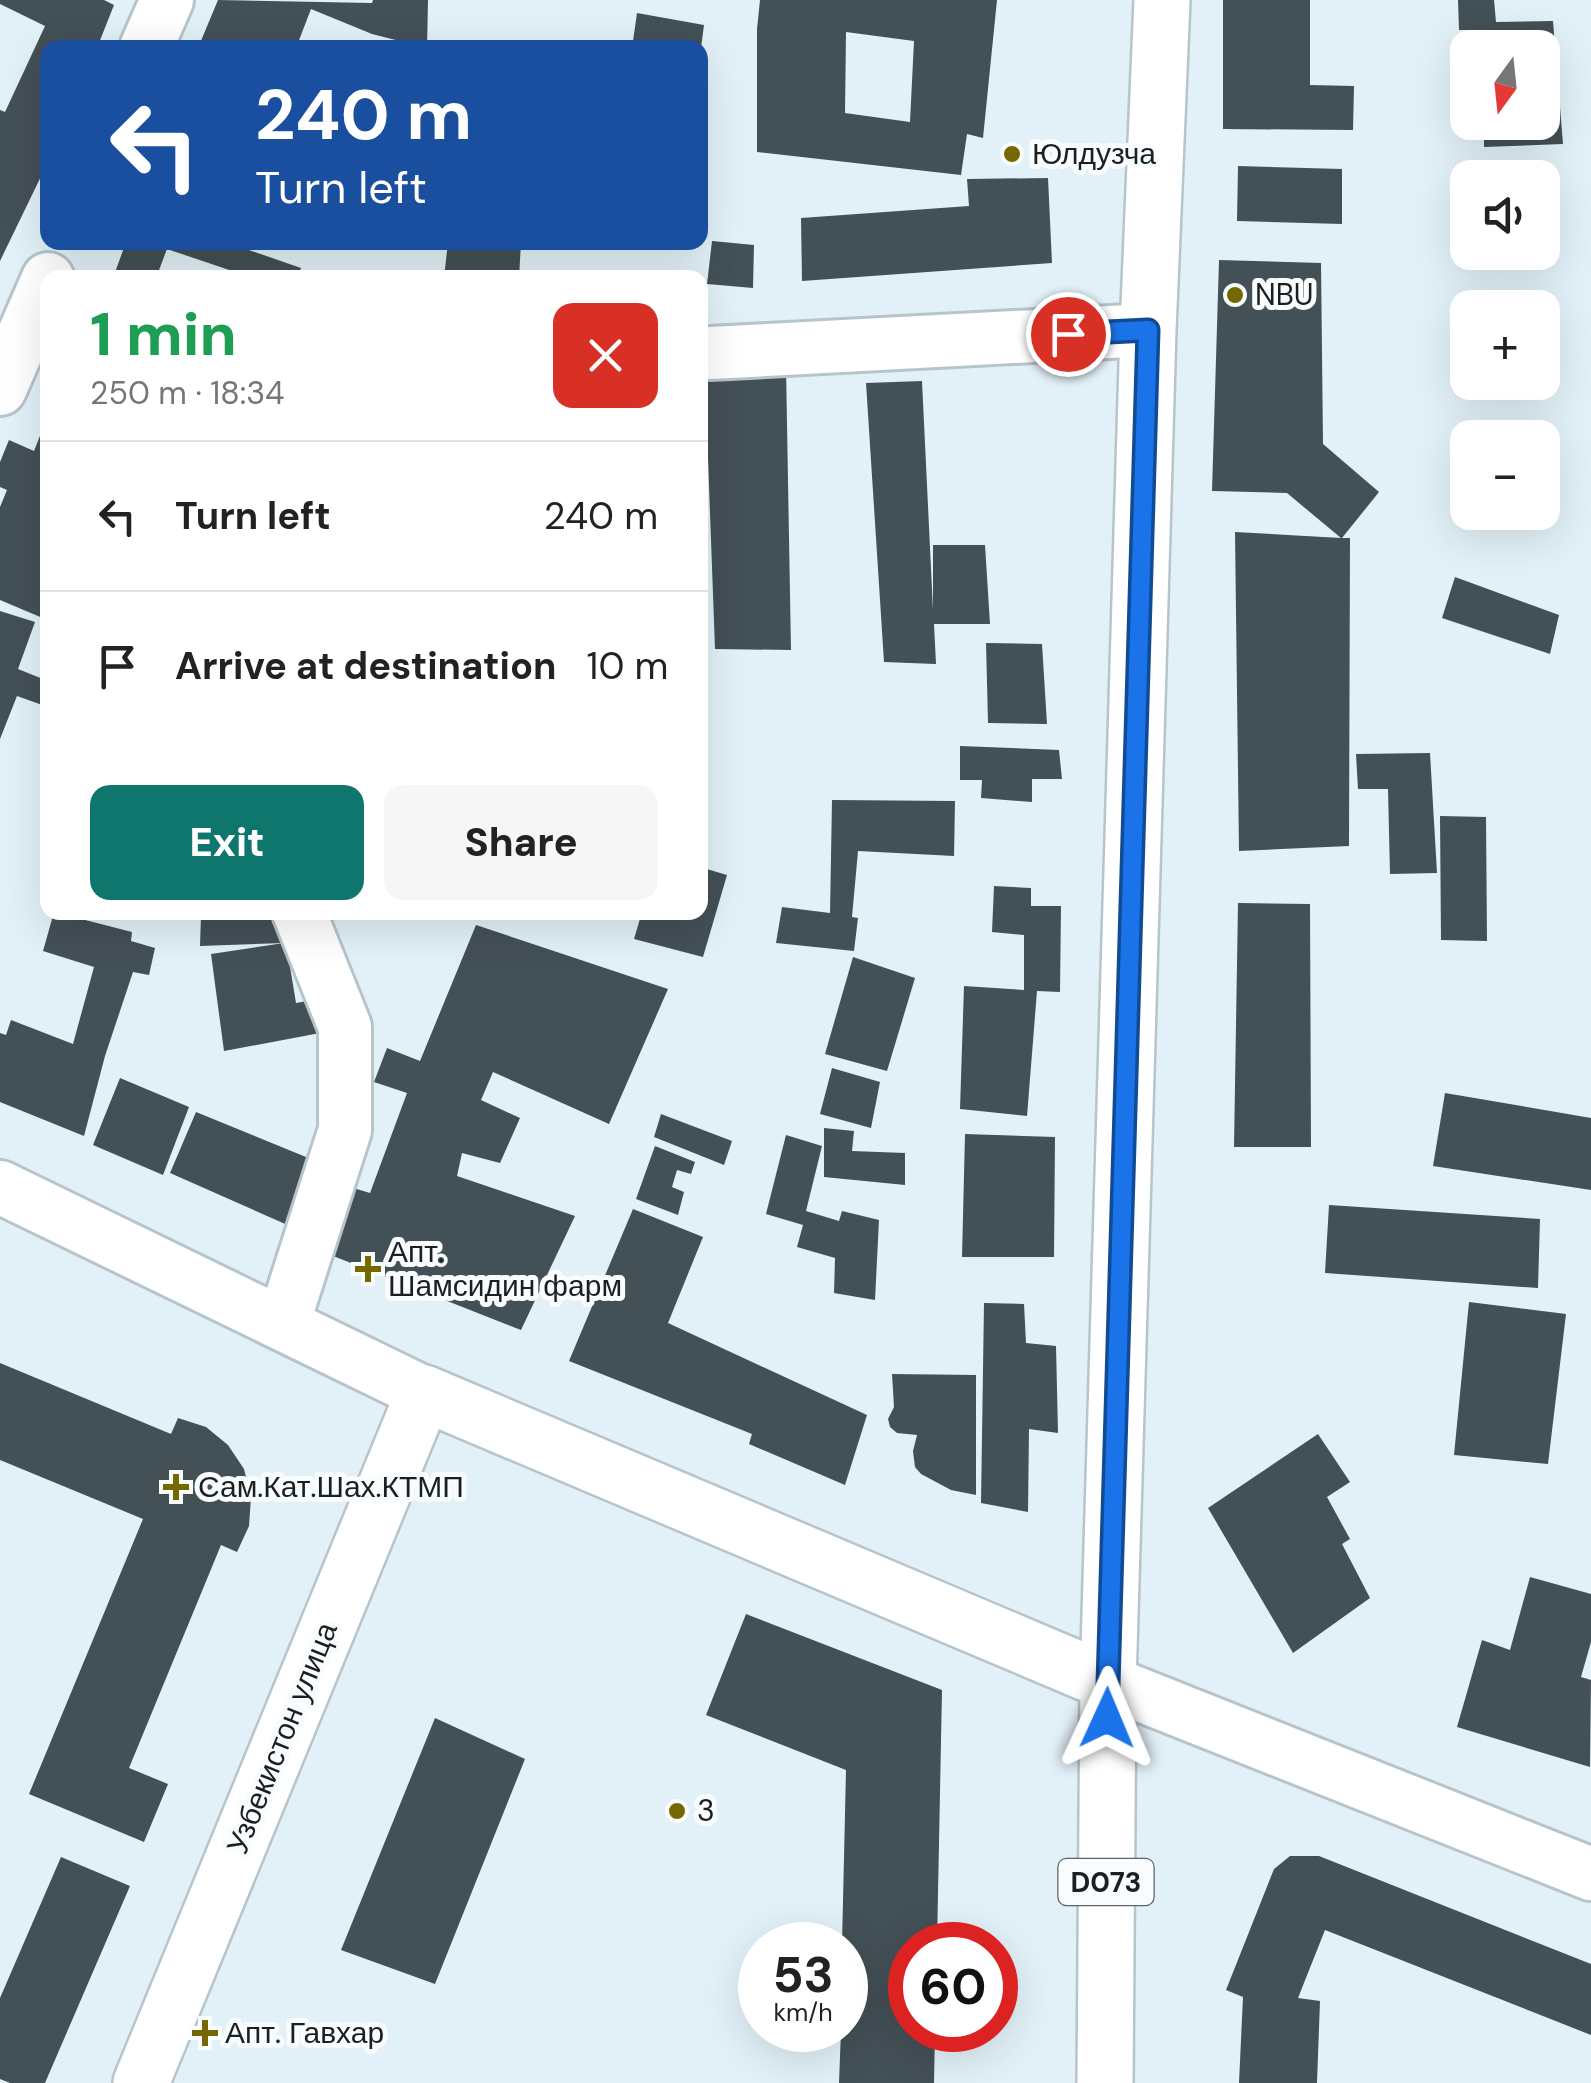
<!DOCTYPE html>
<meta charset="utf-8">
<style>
:root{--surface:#fff;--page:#f6f6f6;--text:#222;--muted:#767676;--line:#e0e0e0;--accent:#0f766e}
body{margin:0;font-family:"DM Sans",sans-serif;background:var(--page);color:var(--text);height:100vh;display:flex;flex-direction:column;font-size:38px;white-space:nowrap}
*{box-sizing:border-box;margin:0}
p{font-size:32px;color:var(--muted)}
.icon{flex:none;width:55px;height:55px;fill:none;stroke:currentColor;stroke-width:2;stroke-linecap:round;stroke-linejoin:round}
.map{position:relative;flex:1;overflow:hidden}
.side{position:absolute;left:40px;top:270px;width:668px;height:650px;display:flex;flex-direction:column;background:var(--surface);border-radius:20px;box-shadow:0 10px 40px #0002}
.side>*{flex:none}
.hud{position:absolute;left:40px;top:40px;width:668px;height:210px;border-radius:20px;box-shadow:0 10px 40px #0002;background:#1a4fa0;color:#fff;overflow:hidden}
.needle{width:65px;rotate:195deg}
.buttons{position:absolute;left:1450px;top:30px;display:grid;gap:20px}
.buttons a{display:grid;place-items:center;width:110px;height:110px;border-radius:20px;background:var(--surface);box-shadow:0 10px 40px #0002;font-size:50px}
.speed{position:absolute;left:738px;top:1922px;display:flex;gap:20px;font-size:50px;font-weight:700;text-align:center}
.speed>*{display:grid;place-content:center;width:130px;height:130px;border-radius:50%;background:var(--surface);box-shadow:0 10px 40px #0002;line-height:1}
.speed small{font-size:25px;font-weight:400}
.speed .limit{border:15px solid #d22;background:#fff;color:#111}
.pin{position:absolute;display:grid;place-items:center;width:85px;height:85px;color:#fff;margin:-42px;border:5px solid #fff;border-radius:50%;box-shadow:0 2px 10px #0007}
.me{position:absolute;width:110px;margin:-55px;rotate:1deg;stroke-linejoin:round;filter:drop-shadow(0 0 8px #0008)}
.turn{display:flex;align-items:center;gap:35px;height:210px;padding:0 50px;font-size:45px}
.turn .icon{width:130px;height:130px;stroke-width:2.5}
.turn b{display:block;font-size:70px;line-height:85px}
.round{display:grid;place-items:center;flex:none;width:105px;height:105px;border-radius:20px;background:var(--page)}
.summary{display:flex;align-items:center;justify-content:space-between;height:170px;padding:0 50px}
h1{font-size:60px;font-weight:800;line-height:75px;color:#1e9e55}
.action{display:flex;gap:20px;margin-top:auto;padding:20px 50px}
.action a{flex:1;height:115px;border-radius:20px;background:var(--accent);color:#fff;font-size:40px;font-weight:800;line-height:115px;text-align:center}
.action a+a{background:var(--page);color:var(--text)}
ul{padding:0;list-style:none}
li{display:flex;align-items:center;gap:30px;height:150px;padding:0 50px;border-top:2px solid var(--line)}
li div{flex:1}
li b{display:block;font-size:38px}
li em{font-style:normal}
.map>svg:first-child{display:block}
</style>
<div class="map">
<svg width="1591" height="2083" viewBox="0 0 1591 2083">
<rect width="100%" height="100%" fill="#e2f1f8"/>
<path fill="#435056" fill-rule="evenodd" d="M0,0H104L114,5L97,48H48V162L0,261V110L5,112L45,26L0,4Z
M218,0L372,3L373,0H428L427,48L372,34L311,9L296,48H198Z
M760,0H997L983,138L967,134L961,175L757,152V29ZM846,32L914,41L910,122L845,113Z
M1223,0H1310V85L1354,86L1353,130L1223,129Z
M1458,0H1494L1496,22L1553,21L1563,144L1484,147V122H1542V48H1481V30H1459Z
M637,13L704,25L701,48H632Z
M1238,166L1342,169V224L1237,221Z
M1048,178L1052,263L802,281L801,218L969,206L967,179Z
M712,241L754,245L753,288L707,284Z
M126,242H226L301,268L297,278H253L167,249L156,278H113Z
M448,242H521L519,278H444Z
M1219,260L1321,263L1323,444L1379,492L1342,538H1350L1349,846L1239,851L1235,532L1341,538L1287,493L1212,491Z
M786,367L791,650L715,649L705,375Z
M922,381L933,610V545H985L990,624H934L936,664L884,662L866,383Z
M47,418L48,614L45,619L0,600V507L7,490L0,487V462L9,440L34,451Z
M1455,577L1559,615L1550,654L1442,618Z
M0,611L35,622L18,669L48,681V707L17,696L0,739Z
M986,643L1042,644L1047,724L988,723Z
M960,746L1059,750L1062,779H1032V802L981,798L982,780H960Z
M1430,753L1437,873L1390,874L1388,789H1358L1356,754Z
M832,800L955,801L954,856L858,851L852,917L858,918L854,951L776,943L782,907L830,913Z
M1440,816L1486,817L1487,941L1441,940Z
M700,867L727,875L703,957L634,939L642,912H700Z
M994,886L1031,888V906H1061L1060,992L1037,991L1027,1116L960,1109L964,986L1024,990V935L992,932Z
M1238,903L1310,904L1311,1147H1234Z
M54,912L132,932L131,941L155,948L149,975L133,972L105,1056L84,1136L0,1102V1033L6,1035L11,1020L73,1044L94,967L43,951Z
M216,912H281L296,1003L313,1000L320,1033L224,1051L211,954L284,943L200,946L201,915H216Z
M476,925L668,989L609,1124L493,1072L481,1100L520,1118L500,1163L462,1153L457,1176L575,1216L521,1330L323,1252L347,1186L370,1193L407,1093L374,1082L387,1048L420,1061Z
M853,957L915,978L887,1071L825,1054Z
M832,1068L880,1082L871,1128L820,1114Z
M120,1078L189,1107L163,1175L93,1145Z
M1445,1093L1591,1118V1190L1433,1166Z
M196,1112L328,1166L308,1234L170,1173Z
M661,1114L732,1141L724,1165L654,1137Z
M824,1128L854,1131L852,1151L905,1153V1185L824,1177Z
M965,1134L1055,1137L1054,1257H962Z
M786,1135L822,1146L806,1211L839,1221L842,1211L879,1220L875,1300L834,1293L835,1258L797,1247L803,1225L766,1214Z
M655,1146L695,1162L691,1174L677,1170L672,1187L684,1192L678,1215L636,1199Z
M1329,1205L1540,1219L1538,1288L1325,1273Z
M633,1209L703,1237L668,1323L867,1415L845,1485L749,1444L752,1434L569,1361Z
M1469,1302L1566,1314L1548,1464L1454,1455Z
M984,1303L1024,1304L1026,1343L1056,1346L1058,1433L1029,1429L1028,1512L981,1503Z
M0,1363L171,1434L178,1418L206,1427L228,1445L244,1469L251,1497L249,1526L237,1552L221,1545L129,1768L168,1784L144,1842L29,1794L143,1519L0,1460Z
M892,1374L976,1375V1495L951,1490L921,1474L915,1467L913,1451L917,1435L897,1433L890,1427L888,1419L894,1407Z
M1318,1434L1350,1482L1327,1497L1350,1539L1342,1544L1370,1598L1293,1653L1208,1508Z
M1530,1577L1591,1594V1642L1581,1677L1591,1680L1590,1767L1457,1727L1482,1640L1510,1650Z
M746,1614L942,1690L937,1945H910V2030H935L934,2083H839L841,2030H845V1945H842L846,1770L706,1715Z
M435,1718L525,1759L435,1984L341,1950Z
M1290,1856H1319L1591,1964V2035L1325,1930L1298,1998L1320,2001L1317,2083H1239L1243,1997L1226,1990L1274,1869Z
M61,1857L130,1886L45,2083H10L0,2079V1998Z"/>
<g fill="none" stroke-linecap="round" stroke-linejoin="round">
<defs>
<path id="minor" d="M146,48L167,0
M710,353L1148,330
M0,389L48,279
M0,1187L424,1393
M283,1324L345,1130V1027L299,912
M1108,1682L1591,1874"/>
<path id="major" d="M141,2083L424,1393L1108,1682
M1105,2083L1108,1682L1148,330L1162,0"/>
</defs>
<use href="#minor" stroke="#b6c5cc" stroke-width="58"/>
<use href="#major" stroke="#b6c5cc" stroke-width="60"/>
<use href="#minor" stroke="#fff" stroke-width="52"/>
<use href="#major" stroke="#fff" stroke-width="55"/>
</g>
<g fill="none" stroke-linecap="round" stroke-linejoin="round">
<defs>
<path id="route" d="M1068,334L1148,330L1107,1718"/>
</defs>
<use href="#route" stroke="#114b97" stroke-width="25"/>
<use href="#route" stroke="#1a73e8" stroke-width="18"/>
</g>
<g fill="#766800" stroke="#f9fcfd" stroke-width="4">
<circle cx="1012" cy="154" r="10"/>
<circle cx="1235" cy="295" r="10"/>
<path d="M363 1254h10v10h10v10h-10v10h-10v-10h-10v-10h10z"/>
<path d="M171 1472h10v10h10v10h-10v10h-10v-10h-10v-10h10z"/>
<circle cx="677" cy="1811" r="10"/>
<path d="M200 2018h10v10h10v10h-10v10h-10v-10h-10v-10h10z"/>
</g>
<g text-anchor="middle" stroke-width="10" stroke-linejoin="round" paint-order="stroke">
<rect fill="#f9fcfd" stroke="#5d6264" stroke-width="2.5" x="1058.5" y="1859" width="95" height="46" rx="8"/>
<g font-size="28" font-weight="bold" fill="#1a2022">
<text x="1106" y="1892">D073</text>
</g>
<g font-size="30" fill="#1a2022" stroke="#f9fcfd" text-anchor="start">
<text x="1032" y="164">Юлдузча</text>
<text x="1255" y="305">NBU</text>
<text x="388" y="1262">Апт.<tspan x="388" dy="34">Шамсидин фарм</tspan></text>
<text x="198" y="1497">Сам.Кат.Шах.КТМП</text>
<text x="697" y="1821">3</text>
<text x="225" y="2043">Апт. Гавхар</text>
</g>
<g font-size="30" fill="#1a2022" stroke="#f9fcfd">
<text transform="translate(282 1738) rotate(-68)" y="10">Узбекистон улица</text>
</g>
</g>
</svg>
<div class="buttons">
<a><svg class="needle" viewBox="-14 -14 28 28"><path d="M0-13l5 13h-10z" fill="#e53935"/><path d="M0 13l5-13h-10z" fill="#767676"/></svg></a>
<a><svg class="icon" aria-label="sound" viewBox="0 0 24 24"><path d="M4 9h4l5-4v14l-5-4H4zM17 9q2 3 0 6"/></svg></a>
<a>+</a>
<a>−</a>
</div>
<div class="speed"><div>53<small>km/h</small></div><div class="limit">60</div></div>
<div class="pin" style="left:1068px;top:334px;background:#d93025"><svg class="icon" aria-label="arrive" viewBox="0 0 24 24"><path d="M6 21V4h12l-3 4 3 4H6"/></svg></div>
<svg class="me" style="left:1107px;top:1718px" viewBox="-20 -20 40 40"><path d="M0-17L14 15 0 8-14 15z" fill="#1a73e8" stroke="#fff" stroke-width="4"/></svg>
<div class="hud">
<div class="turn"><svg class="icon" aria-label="left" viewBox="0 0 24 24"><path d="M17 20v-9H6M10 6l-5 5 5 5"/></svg><div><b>240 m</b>Turn left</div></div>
</div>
<section class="side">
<div class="summary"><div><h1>1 min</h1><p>250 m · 18:34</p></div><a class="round" style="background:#d93025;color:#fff"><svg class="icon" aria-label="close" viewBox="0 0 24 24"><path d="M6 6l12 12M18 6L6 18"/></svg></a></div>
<ul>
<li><svg class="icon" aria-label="left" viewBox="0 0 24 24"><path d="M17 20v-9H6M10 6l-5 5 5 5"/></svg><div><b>Turn left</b></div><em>240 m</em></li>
<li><svg class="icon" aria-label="arrive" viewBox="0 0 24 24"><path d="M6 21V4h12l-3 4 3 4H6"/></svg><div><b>Arrive at destination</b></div><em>10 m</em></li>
</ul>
<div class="action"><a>Exit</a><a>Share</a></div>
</section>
</div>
